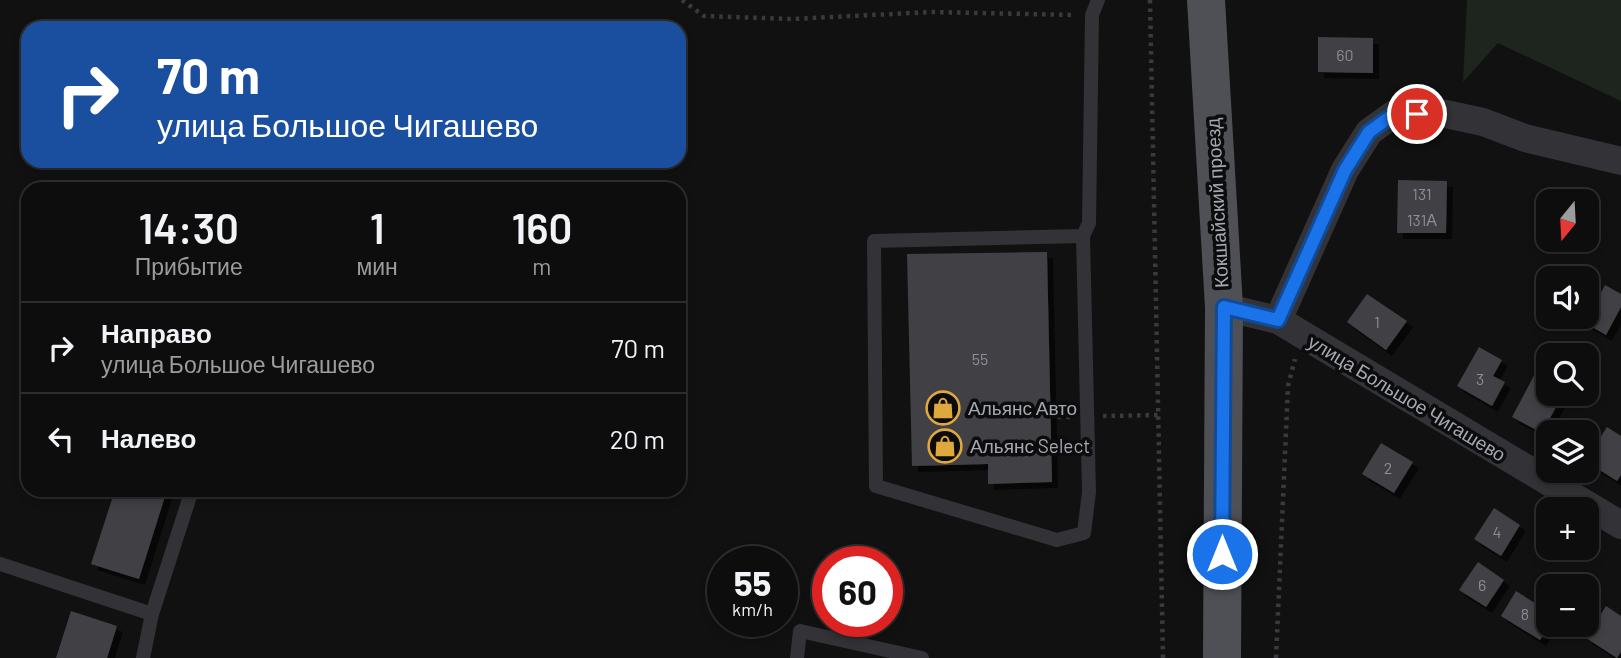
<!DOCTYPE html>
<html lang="ru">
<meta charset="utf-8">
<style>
:root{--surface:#0d0d0e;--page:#1b1b1c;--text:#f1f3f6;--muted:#9a9c9e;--line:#2d2d2e}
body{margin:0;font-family:Barlow,sans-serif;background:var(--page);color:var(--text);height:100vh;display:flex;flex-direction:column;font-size:26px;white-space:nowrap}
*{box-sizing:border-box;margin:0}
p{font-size:23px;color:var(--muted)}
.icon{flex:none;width:38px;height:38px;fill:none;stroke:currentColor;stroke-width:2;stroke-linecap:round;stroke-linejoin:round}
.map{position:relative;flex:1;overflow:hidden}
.sheet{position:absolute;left:21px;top:182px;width:665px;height:315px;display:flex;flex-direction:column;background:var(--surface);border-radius:21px;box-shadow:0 4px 10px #0003,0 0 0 2px var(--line)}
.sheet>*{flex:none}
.hud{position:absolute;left:21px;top:21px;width:665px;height:147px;border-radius:21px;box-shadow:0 4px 10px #0003,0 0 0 2px var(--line);background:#1a4fa0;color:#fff;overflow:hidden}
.needle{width:46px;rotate:198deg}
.fabs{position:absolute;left:1536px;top:189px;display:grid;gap:14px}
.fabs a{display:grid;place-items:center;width:63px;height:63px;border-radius:14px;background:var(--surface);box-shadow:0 4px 10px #0003,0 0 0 2px var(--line);font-size:35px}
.speed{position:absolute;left:707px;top:546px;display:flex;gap:14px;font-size:35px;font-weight:700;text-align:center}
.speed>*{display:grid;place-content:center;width:91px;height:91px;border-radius:50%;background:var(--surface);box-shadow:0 4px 10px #0003,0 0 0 2px var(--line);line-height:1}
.speed small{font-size:18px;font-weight:400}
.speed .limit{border:10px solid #d22;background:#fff;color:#111}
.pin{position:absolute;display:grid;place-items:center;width:60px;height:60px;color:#fff;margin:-30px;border:4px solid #fff;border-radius:50%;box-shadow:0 2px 7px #0007}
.me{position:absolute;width:77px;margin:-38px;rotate:0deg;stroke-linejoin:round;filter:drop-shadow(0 0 5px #0008)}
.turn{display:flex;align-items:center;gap:24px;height:147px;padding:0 21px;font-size:32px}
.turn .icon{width:91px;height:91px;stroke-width:2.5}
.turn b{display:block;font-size:49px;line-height:60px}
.eta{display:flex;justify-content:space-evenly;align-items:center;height:119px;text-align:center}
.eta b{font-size:42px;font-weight:600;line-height:49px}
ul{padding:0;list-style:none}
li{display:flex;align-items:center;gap:21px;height:91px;padding:0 21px;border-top:2px solid var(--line)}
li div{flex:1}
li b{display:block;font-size:26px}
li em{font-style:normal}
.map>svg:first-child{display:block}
</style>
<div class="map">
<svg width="1621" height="658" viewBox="0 0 1621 658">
<defs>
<filter id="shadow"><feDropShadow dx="6" dy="6" stdDeviation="0" flood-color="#0009"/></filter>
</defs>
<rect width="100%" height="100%" fill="#111112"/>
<path fill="#1e251f" d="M1467,0H1621V101L1498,43L1463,82Z"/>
<path fill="#404145" filter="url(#shadow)" d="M1318,37L1373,38V73L1318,72Z
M1398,180L1447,181L1446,233H1397Z
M1047,252L1052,482L988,484V464L912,466L907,254Z
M1605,285L1621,294V307L1606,335L1585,323Z
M1367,294L1407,321L1386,350L1347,322Z
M1479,347L1502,360L1493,376L1505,382L1492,406L1457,386Z
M1545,355L1549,357V394H1563L1542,433L1512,417Z
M1607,427L1621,436V475L1617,481L1587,462V458Z
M1381,443L1413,462L1394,493L1362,474Z
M115,490H167L139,579L91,564Z
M1494,508L1520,525L1501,556L1474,539Z
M1478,562L1504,580L1486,607L1459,590Z
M1516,591L1549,612V626L1540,640L1501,616Z
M1606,606L1621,616V652L1617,658L1586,638Z
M71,611L117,626L107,658H56Z"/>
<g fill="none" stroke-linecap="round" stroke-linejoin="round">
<path stroke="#393a3e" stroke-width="4.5" stroke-dasharray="3.5 5" stroke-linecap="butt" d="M682,0L704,16L792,19L932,12L1074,15
M1150,0L1163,658
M1103,416L1158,415
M1058,417H1070
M1276,658L1288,386L1295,359"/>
<path stroke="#333337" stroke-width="14" d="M1083,236L874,241L876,486L1057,540L1084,533L1089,492L1083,236L1089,223L1092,15L1098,0
M0,564L152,614
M143,658L152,614L192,490
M797,658L800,631L922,658"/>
<path stroke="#333337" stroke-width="28" d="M1224,307L1278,320L1621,525
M1278,320L1345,170L1369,132L1394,114L1441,113L1483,122L1525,138L1621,161"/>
<path stroke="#4f5056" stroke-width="38" d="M1206,0L1224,307L1222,658"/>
</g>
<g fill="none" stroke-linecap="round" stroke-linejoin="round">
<defs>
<path id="route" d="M1222,554L1224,307L1278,320L1345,170L1369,132L1394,114H1417"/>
</defs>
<use href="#route" stroke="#114b97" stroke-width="18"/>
<use href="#route" stroke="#1a73e8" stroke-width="12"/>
</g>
<defs>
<symbol id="shop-ring" viewBox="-11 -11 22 22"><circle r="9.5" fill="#0c0c0d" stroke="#dea83e" stroke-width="1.5"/><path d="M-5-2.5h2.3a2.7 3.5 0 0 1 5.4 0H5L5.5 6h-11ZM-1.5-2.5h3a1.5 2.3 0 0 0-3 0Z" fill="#dea83e"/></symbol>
</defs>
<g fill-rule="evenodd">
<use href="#shop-ring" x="924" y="389" width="38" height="38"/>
<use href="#shop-ring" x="926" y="427" width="38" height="38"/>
</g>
<g text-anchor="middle" stroke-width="7" stroke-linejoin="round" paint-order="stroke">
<g font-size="16" fill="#8b8e97">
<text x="1345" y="61">60</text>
<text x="1422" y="200">131</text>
<text x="1422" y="226">131А</text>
<text x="1377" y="328">1</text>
<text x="980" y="365">55</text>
<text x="1480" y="385">3</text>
<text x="1388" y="474">2</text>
<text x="1497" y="538">4</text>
<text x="1482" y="591">6</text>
<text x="1525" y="620">8</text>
</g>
<g font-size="19" fill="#a4a8b2" stroke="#0c0c0d">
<text transform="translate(1217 203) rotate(-93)" y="7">Кокшайский проезд</text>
<text transform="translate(1407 398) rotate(31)" y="7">улица Большое Чигашево</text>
</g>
<g font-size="19" fill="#a4a8b2" stroke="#0c0c0d" text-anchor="start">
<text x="968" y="415">Альянс Авто</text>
<text x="970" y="453">Альянс Select</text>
</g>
</g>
</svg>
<div class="fabs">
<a><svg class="needle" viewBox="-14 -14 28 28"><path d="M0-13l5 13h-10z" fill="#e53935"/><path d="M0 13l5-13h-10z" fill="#9a9c9e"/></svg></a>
<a><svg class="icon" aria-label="sound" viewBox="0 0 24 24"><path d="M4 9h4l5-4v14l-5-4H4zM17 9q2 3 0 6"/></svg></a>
<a><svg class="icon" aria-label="search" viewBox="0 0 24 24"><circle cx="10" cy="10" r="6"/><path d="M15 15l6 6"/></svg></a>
<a><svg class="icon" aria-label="layers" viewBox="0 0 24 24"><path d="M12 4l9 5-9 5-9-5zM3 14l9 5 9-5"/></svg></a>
<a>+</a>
<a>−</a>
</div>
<div class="speed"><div>55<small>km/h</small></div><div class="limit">60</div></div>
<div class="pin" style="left:1417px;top:114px;background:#d93025"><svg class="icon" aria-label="arrive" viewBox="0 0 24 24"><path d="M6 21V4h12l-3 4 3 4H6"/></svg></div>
<svg class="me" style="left:1222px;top:554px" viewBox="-20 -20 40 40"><circle r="17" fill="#1a73e8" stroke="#fff" stroke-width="3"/><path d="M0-11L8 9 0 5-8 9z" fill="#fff"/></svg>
<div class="hud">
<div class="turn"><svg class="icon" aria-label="right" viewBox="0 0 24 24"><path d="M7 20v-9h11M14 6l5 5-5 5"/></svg><div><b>70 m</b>улица Большое Чигашево</div></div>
</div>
<section class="sheet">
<div class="eta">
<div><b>14:30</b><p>Прибытие</p></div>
<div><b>1</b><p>мин</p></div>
<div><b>160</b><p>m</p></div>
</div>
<ul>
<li><svg class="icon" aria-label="right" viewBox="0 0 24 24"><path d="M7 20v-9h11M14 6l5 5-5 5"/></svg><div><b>Направо</b><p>улица Большое Чигашево</p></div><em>70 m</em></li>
<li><svg class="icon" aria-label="left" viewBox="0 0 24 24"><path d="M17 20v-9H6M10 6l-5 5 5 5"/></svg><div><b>Налево</b></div><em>20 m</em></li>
</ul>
</section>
</div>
